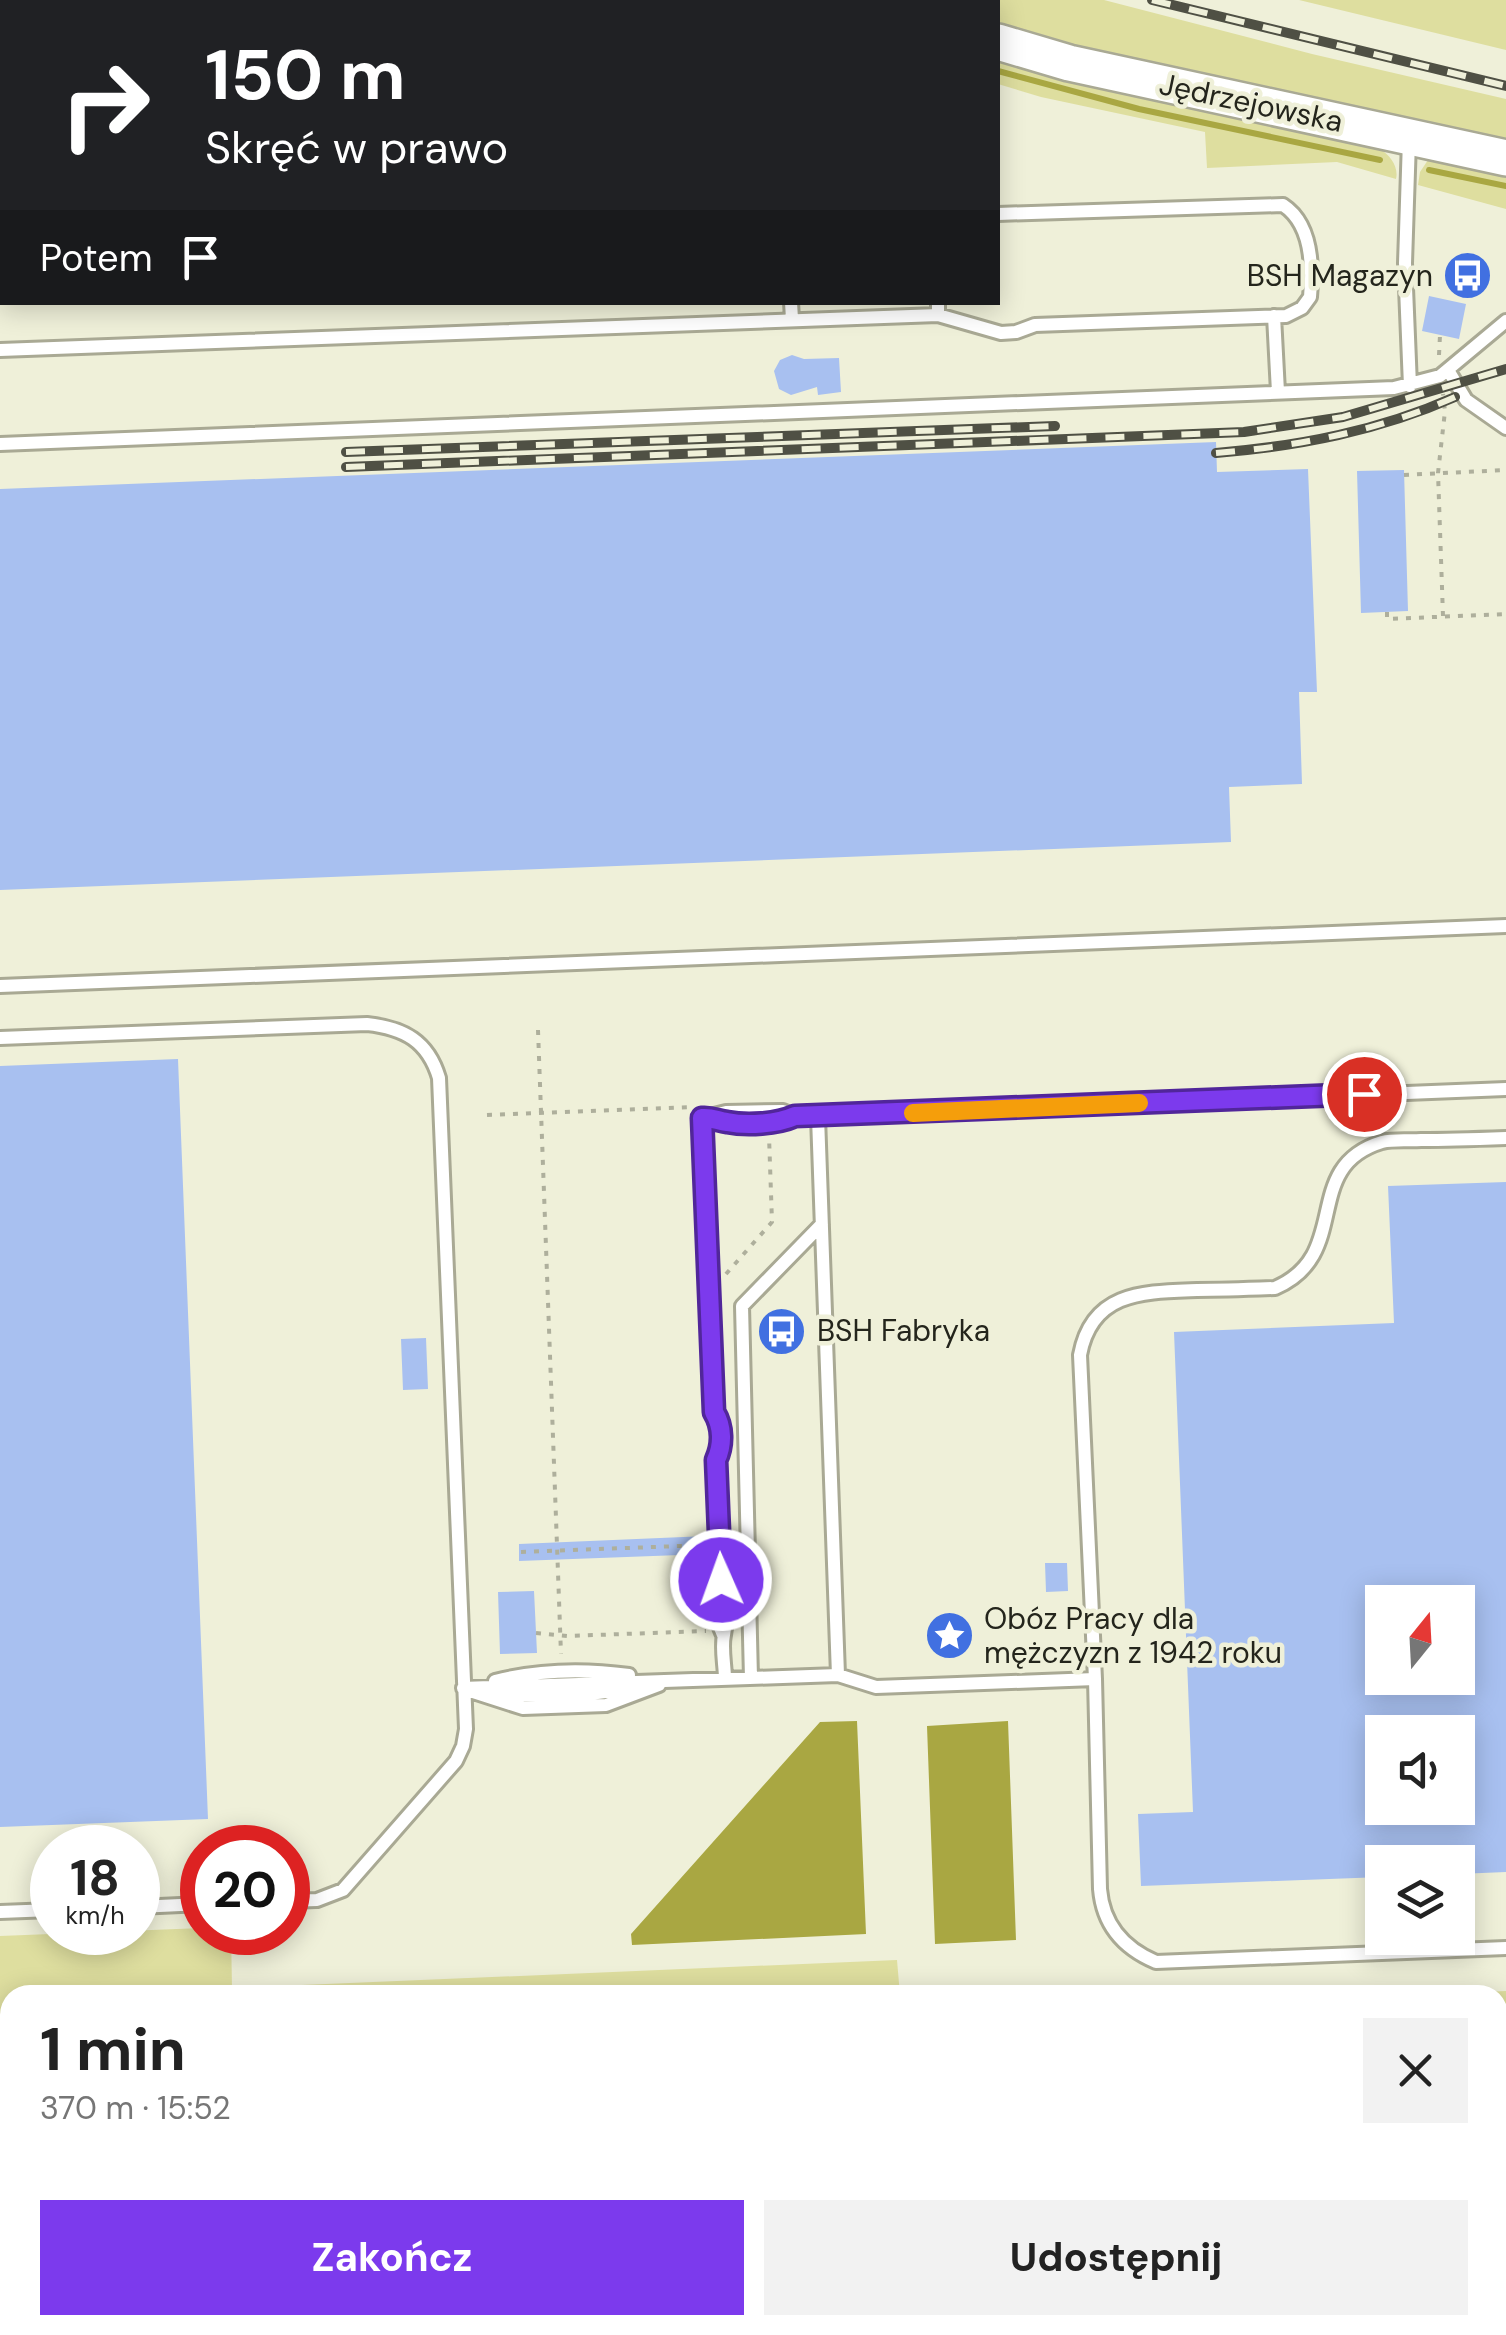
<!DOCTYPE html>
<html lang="pl">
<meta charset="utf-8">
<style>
:root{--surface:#fff;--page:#f2f2f2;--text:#222;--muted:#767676;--accent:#7c3aed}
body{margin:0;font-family:"DM Sans",sans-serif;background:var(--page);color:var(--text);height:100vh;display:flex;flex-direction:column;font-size:38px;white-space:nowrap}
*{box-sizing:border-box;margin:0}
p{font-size:32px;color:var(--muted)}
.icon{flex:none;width:55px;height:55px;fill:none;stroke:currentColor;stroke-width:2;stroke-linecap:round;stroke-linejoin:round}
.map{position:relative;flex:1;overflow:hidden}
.side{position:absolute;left:0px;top:1985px;width:1508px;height:350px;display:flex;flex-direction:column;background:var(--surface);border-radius:30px 30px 0 0;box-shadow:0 5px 25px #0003}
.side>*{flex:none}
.banner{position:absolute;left:0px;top:0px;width:1000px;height:305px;box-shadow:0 5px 25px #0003;background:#202124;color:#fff;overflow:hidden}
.needle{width:65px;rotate:18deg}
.fabs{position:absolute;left:1365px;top:1585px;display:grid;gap:20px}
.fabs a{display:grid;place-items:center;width:110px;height:110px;border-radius:0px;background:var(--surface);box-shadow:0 5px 25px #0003;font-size:50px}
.speed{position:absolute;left:30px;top:1825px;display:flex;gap:20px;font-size:50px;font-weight:700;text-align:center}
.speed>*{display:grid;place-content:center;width:130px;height:130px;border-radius:50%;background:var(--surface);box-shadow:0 5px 25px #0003;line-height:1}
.speed small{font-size:25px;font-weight:400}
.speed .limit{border:15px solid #d22;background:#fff;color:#111}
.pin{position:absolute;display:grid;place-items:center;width:85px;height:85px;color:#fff;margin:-42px;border:5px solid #fff;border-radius:50%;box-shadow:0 2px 10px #0007}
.me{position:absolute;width:110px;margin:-55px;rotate:358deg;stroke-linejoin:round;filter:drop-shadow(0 0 8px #0008)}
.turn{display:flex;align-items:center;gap:35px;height:210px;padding:0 40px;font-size:45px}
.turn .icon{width:130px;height:130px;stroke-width:2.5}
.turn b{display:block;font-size:70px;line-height:85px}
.then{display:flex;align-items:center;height:95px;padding:0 40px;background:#0003;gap:20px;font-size:38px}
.round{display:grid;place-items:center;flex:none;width:105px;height:105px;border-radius:0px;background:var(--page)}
.overview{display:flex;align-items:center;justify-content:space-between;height:170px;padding:0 40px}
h1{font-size:60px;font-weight:700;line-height:75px}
.action{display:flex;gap:20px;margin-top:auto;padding:20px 40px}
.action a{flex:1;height:115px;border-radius:0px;background:var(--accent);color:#fff;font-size:40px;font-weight:700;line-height:115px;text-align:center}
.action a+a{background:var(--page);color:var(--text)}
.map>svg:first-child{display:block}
</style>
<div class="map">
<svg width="1506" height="2335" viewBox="0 0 1506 2335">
<rect width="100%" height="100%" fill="#eff0d9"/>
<path fill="#dede9f" d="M902,0H1104L1312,54L1506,99V145L998,29V2Z
M1299,0H1506V50Z
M998,61L1090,86L1380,149C1390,155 1399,167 1396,179L1337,162L1207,168L1205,132L1041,97L998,84Z
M1428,160L1506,176V209L1418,185L1420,172Z
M202,1928V1932L231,1933L232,1988L897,1960L900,1995H10V2325H197V2335H0V1936Z
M1506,1991V2095L1498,2096V1995H1417Z
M266,2325H352V2335H266Z
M751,2325H814V2335H751Z
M838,2325H1157L1158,2335H838Z"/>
<path fill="#a9a742" d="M857,1721L866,1934L632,1945L631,1934L820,1722Z
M1008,1721L1016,1940L935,1944L927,1726Z"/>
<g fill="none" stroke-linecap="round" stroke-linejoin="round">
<path stroke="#a9a742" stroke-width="6" d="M762,0L770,2
M998,71L1139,109L1380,160
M1429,170L1506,186"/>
</g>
<path fill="#a8c0f0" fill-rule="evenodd" d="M1429,296L1466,304L1459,339L1422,331Z
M792,355L804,359L839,358L841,392L818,395L817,387L791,395L779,389L774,371L780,360Z
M1216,442L1217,472L1308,469L1317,692H1299L1302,784L1229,787L1231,842L0,890V489Z
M1404,470L1408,611L1361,613L1357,471Z
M178,1059L208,1819L0,1827V1066Z
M1506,1182V1872L1458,1874V1862H1382V1877L1141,1886L1138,1814L1193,1812L1174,1332L1394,1323L1388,1186ZM1382,1602H1458V1678H1382ZM1382,1732H1458V1808H1382Z
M426,1338L428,1389L403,1390L401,1339Z
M707,1536V1554L519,1561V1544Z
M1045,1563H1067L1068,1591L1046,1592Z
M534,1591L537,1653L500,1654L498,1592Z"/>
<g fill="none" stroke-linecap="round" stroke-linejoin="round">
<defs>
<path id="lane" d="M1409,140L1405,263L1410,386
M791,302L792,319
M938,315L1001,333L1016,332L1035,325L1286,316L1302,308L1310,297C1313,265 1312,224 1283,205L998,214
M1274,316L1278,392
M0,350L938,315V302
M1448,370L1466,400L1506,428
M0,444L1394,388L1440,376L1506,321
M0,986L1506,926
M0,1038L367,1024C404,1028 428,1041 439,1078L466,1729L463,1746L456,1761L343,1890L317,1900L288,1901
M713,1117C736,1126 773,1126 795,1116
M1506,1138C1478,1139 1449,1140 1421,1140C1409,1141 1394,1139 1382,1142C1299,1167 1354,1254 1275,1288C1249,1289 1223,1290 1197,1290C1144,1292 1092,1291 1080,1355L1095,1679L1100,1889C1103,1925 1123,1948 1156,1962L1506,1948
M721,1584C715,1602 715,1618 723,1635
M838,1675L876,1687L1095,1679
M751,1678L742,1306L822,1224
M725,1679C725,1665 721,1648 724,1635C727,1616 728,1603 721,1584L716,1460C723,1445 723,1427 714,1412L702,1118L726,1112L783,1111L795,1116L818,1117
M495,1681C538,1670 585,1669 629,1675
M463,1688L838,1675L818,1117L1506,1089
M470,1691L523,1708L606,1705L659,1685
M496,1693C541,1699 590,1696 635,1687
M138,1907L202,1904
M0,1912L52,1910"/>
<path id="street" d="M1427,2335V2325"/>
<path id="secondary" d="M859,0L867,2
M998,42L1069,63L1506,158"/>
</defs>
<use href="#lane" stroke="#a9a994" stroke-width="18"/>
<use href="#street" stroke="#a9a994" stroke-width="30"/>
<use href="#secondary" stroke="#a9a994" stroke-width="40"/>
<path stroke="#aeaf9c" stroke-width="4" stroke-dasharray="5 8" stroke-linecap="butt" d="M1439,355L1440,335
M1404,475L1506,470
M1387,612V619L1506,614
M1443,616L1438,473L1445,411L1443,394
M538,1030L561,1654
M487,1115L692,1107
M726,1274L772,1222L769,1136
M521,1552L706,1545
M536,1633L568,1636L706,1631
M1498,2099H1506
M0,2169H10
M72,2335L73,2325"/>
<use href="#lane" stroke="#fff" stroke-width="12"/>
<use href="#street" stroke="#fff" stroke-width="25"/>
<use href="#secondary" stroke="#fff" stroke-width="35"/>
<defs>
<path id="rail" d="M1152,0L1506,86
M346,452L1055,426
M1216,453C1300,446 1378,431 1455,397
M346,467L1244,432L1343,417L1506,369"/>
</defs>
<use href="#rail" stroke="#4f5044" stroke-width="10"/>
<use href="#rail" stroke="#eff0d9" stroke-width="6" stroke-dasharray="19" stroke-linecap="butt"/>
</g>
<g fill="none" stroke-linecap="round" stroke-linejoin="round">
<defs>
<path id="route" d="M721,1580L716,1460C723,1445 723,1427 714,1412L702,1118C712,1117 718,1121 727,1122C747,1126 777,1124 795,1116L1364,1094"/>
</defs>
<use href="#route" stroke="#51269a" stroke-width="25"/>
<use href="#route" stroke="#7c3aed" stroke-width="18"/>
<path stroke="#f59e0b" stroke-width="18" d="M913,1113L1139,1103"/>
</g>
<defs>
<symbol id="bus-disc" viewBox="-11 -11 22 22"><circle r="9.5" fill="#4170e1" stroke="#eff0d9"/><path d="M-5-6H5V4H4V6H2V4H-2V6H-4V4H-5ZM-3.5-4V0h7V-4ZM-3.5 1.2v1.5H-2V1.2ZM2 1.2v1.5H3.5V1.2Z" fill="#fff"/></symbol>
<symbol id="sight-disc" viewBox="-11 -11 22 22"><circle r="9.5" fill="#4170e1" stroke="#eff0d9"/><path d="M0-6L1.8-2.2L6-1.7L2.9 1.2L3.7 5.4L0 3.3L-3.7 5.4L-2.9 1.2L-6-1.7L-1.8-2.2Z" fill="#fff"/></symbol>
</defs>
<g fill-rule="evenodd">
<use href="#bus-disc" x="1440" y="248" width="55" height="55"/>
<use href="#bus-disc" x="754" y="1304" width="55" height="55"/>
<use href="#sight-disc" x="922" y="1608" width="55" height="55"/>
</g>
<g text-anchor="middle" stroke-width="9" stroke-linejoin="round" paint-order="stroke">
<g font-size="30" fill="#24251c" stroke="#eff0d9">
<text transform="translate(1251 103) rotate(12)" y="10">Jędrzejowska</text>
</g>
<g font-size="30" fill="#24251c" stroke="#eff0d9" text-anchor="start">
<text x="1433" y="286" text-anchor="end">BSH Magazyn</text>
<text x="817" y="1341">BSH Fabryka</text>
<text x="984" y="1629">Obóz Pracy dla<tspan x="984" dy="34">mężczyzn z 1942 roku</tspan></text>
</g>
</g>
</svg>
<div class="fabs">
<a><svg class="needle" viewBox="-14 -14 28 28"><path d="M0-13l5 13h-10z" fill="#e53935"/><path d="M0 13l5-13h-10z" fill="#767676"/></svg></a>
<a><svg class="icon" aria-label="sound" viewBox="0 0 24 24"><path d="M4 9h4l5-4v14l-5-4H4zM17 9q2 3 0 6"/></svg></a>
<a><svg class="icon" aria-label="layers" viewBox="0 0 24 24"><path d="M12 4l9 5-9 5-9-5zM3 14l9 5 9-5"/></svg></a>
</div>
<div class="speed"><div>18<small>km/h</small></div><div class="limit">20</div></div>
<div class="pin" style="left:1364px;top:1094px;background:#d93025"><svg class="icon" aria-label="arrive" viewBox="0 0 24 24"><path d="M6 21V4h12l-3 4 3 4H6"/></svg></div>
<svg class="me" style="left:721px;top:1580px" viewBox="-20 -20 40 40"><circle r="17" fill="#7c3aed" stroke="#fff" stroke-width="3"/><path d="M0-11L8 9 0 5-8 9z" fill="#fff"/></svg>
<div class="banner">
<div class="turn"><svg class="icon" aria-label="right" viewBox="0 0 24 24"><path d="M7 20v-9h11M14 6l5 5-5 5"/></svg><div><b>150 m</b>Skręć w prawo</div></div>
<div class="then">Potem<svg class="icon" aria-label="arrive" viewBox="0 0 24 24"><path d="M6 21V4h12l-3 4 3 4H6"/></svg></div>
</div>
<section class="side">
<div class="overview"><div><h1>1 min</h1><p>370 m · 15:52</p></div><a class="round"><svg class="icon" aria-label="close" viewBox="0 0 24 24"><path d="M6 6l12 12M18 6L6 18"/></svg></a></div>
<div class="action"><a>Zakończ</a><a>Udostępnij</a></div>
</section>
</div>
